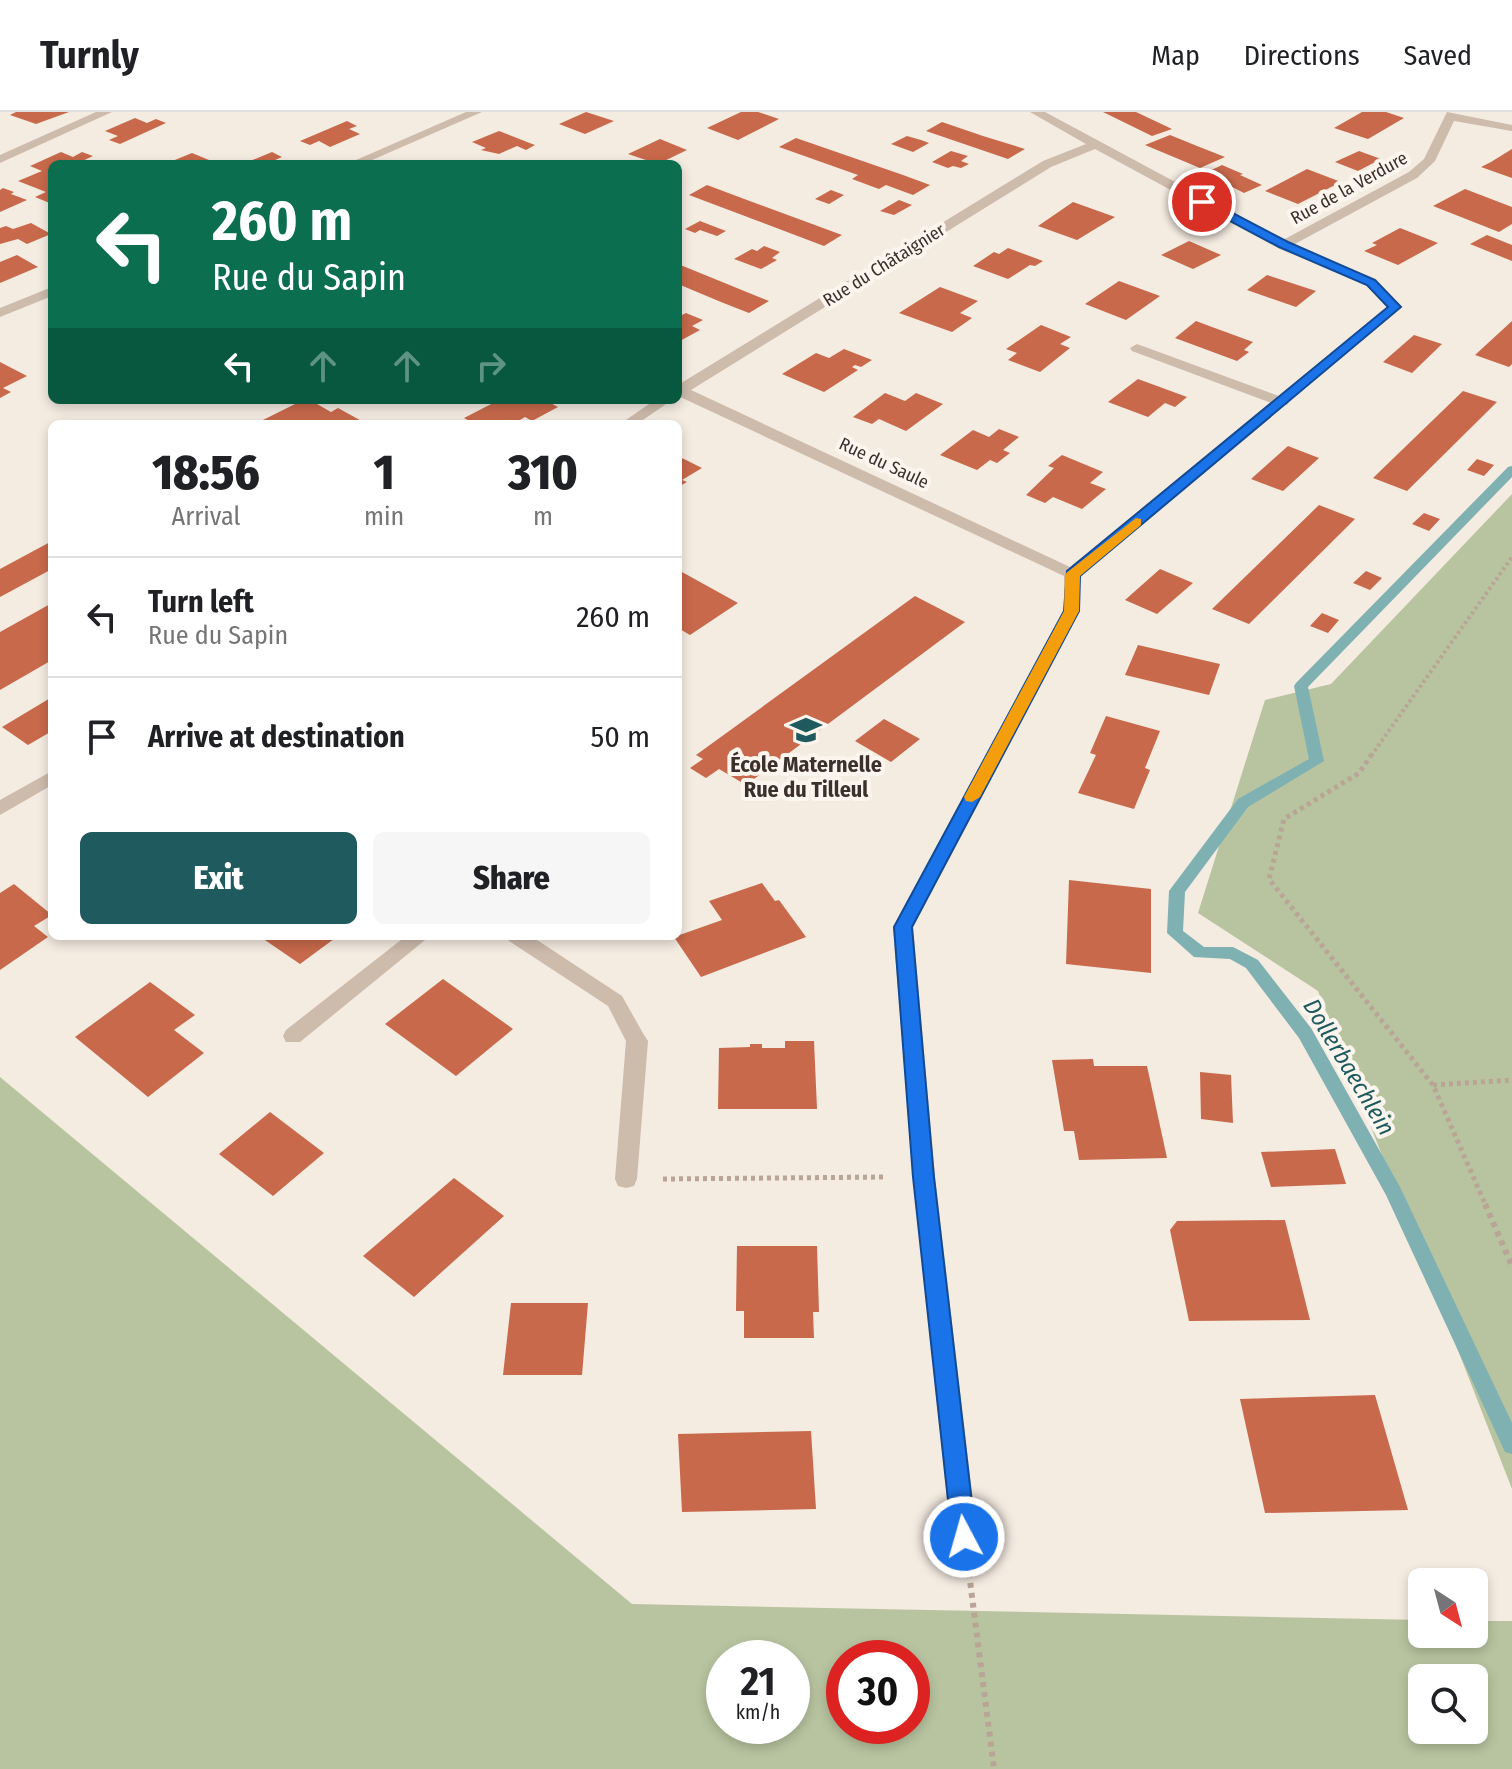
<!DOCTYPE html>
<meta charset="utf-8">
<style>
:root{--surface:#fff;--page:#f6f6f6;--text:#202124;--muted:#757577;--line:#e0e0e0;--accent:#1f5a5e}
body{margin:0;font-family:"Fira Sans Condensed",sans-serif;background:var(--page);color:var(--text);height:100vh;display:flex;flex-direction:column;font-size:30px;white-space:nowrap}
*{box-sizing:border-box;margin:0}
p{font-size:26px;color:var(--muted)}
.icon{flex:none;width:44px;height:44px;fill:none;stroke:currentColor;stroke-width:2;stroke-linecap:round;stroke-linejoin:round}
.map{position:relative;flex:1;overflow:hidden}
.drawer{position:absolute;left:48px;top:308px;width:634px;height:520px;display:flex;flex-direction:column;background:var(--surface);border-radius:12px;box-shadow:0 4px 12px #0003}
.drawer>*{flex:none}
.hud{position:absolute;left:48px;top:48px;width:634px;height:244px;border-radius:12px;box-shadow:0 4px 12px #0003;background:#0b6e4f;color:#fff;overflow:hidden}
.needle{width:52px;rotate:144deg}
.controls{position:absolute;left:1408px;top:1456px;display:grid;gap:16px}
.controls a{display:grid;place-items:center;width:80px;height:80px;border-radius:12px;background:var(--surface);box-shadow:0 4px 12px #0003;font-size:40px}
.speed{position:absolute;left:706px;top:1528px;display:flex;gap:16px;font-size:40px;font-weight:700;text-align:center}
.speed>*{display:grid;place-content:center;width:104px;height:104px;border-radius:50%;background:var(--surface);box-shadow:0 4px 12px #0003;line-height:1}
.speed small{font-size:20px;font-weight:400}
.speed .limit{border:12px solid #d22;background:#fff;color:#111}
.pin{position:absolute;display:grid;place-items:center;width:68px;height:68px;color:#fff;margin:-34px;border:4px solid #fff;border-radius:50%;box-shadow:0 2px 8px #0007}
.me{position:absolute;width:88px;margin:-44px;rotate:354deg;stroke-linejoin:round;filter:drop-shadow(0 0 6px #0008)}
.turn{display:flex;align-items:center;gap:28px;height:168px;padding:0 32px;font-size:36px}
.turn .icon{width:104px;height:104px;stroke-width:2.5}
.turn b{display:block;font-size:56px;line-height:68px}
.lanes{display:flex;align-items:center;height:76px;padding:0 32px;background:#0003;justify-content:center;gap:40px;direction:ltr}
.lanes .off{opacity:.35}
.eta{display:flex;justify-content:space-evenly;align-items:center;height:136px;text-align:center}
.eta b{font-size:48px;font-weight:800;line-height:56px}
.primary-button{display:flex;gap:16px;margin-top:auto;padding:16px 32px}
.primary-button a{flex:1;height:92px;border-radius:12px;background:var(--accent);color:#fff;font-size:32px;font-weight:800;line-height:92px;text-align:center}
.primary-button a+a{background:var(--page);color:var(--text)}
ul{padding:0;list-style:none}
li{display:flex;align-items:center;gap:24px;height:120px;padding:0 32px;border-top:2px solid var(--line)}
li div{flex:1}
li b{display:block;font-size:30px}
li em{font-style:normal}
header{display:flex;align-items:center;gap:48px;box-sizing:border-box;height:112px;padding:0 40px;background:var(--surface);border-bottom:2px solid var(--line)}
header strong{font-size:38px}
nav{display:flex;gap:44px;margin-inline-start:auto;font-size:28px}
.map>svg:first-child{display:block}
</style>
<header>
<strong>Turnly</strong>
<nav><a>Map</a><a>Directions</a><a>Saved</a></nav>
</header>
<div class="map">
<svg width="1512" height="1657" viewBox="0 0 1512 1657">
<rect width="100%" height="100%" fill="#f4ebe1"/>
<path fill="#b8c4a0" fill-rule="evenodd" d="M1512,382V1377L1318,879L1198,801L1265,588L1331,572Z
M0,965L632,1492L1422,1508V1522H1474V1509H1512V1657H0ZM724,1546H792V1614H724ZM844,1546H912V1614H844ZM1422,1566H1474V1618H1422Z"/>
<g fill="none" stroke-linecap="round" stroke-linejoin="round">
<path fill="#7fb0b2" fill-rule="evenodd" d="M1512,354V365L1308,575L1324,649L1248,695L1185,780L1183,819L1204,835H1233L1258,848L1311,916L1400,1075L1512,1311V1342L1505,1340L1386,1083L1299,926L1246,856L1230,847L1194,845L1167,821L1169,779L1238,687L1309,647L1294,574L1296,571L1508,355Z"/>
</g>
<path fill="#c8694b" d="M16,0H69L36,12L10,3Z
M586,0L614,9L585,22L559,12Z
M741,0H758L779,7L738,28L707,16Z
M1103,0H1136L1172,17L1152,24Z
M1362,0H1386L1404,6L1368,27L1334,16Z
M135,6L147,11L156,7L166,11L120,32L109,28L118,24L105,19Z
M347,9L357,14L349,17L360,22L330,35L319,29L310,33L300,29Z
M942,10L983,24L1025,37L1008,47L926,19Z
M499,19L527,30L535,33L526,38L517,34L499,42L481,38L486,36L472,30Z
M1170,23L1197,34L1225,45L1200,56L1145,33Z
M907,24L921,28L929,31L913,40L891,32Z
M796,26L903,63L930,73L913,83L886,73L879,77L852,67L858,63L779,35Z
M660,27L687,38L658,52L628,42Z
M1512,37V66L1481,55L1491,50Z
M951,39L968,44L961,49L969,52L961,56L953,54L948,56L932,50Z
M1359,39L1381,47L1358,59L1335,50Z
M61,40L73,45L82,40L93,44L76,52H52V92L35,85L46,80L18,69L42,59L30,54Z
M272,40L282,45L273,49L280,52H243Z
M192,41L209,48L199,52H165Z
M1222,53L1243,62L1240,63L1262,73L1244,81L1205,61Z
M1307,57L1341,70L1298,92L1265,79Z
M707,73L747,88L842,123L824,134L689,83Z
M3,76L14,80L11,82L27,88L0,100V78Z
M1465,77L1512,95V112L1499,120L1433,94Z
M831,78L844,83L829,92L815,87Z
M899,88L912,93L894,103L880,99Z
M1073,90L1115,105L1077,128L1038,114Z
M700,109L718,116L726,119L717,124L700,118L695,121L685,117Z
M31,111L51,122L27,132L18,127L0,132V116L6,114L13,117Z
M1400,116L1438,131L1398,153L1364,139L1377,133L1372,131Z
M1487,123L1512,133V149L1470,132Z
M1189,129L1221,143L1193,157L1161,143Z
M764,134L780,140L772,146L777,148L761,157L734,147L752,137L757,139Z
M1008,136L1043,149L1035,154L1030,153L1008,167L973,154L994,140L999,142Z
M17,143L38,155L0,171V150Z
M678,152L754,183L769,189L749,201L721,190L678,172Z
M1267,163L1316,179L1296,195L1247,178Z
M1119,169L1160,184L1126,208L1085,192Z
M940,175L978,189L960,201L972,206L952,220L899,201Z
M686,201L703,208L692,214L700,218L678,230V205Z
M1196,209L1212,215L1253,230L1244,238L1249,240L1237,249L1175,226Z
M1512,209V252L1509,255L1475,243Z
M1041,213L1071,225L1060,232L1070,236L1040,260L1008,248L1017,241L1006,237Z
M1414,223L1442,232L1412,261L1383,250Z
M844,237L872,248L861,255L855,253L852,255L858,258L824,280L782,262L816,241L829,246Z
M0,250L27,264L3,276L11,280L0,286Z
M1138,267L1187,285L1175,295L1165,291L1148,305L1108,290Z
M1463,279L1497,290L1407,379L1373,366Z
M885,281L905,289L916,281L943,292L906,319L879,307L872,312L853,305Z
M303,288H310L331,300L338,296L367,312H270L263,308Z
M499,288H545L558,295L532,309L525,305L513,312H475L464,306Z
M999,317L1019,325L1003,338L1010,341L997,351L990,348L977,358L940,343L973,318L989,325Z
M1288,334L1319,346L1283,379L1251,367Z
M1062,343L1103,360L1090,371L1106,377L1082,397L1053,385L1045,391L1026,383L1054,356L1048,354Z
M678,344L702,356L682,368L687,370L678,375Z
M1477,347L1494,353L1484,364L1467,358Z
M1319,393L1355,407L1249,512L1212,497Z
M1424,401L1440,407L1429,419L1412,412Z
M52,429V457L0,485V457Z
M1160,457L1193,471L1157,502L1125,488Z
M1366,459L1382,466L1370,478L1353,471Z
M682,460L738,491L690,523L678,516V463Z
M915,484L965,510L746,673L719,657L706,666L690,656L703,647L696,643Z
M52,491V548L0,578V520Z
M1322,501L1339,508L1328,521L1310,514Z
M1138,533L1220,552L1209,583L1125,563Z
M52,585V619L28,633L2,615Z
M1106,604L1160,619L1145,656L1150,658L1134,697L1078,681L1096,643L1090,641Z
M884,607L920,627L891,650L855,629Z
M1069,768L1151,777V861L1066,852Z
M762,771L775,789L779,788L806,825L701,865L674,825L722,808L709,789Z
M14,772L52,803L34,814L48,825L0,858V781Z
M259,824H338L300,852Z
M443,867L513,917L456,964L385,912Z
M150,870L195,903L174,918L204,941L148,985L75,925Z
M785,929H814L817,997H718L719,936L750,935V932H762V936H785Z
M1093,947L1094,954H1147L1167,1046L1079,1048L1074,1019H1064L1052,948Z
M1200,960L1231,963L1233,1011L1201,1007Z
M270,1000L324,1041L273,1084L219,1042Z
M1335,1037L1346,1072L1271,1075L1261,1040Z
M454,1066L504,1104L414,1185L363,1144Z
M1285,1108L1310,1208L1189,1209L1170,1118L1177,1109Z
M737,1134H817L819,1200H813L814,1226H744V1199H736Z
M511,1191H588L582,1263H503Z
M1375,1283L1408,1398L1265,1401L1240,1287Z
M811,1319L816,1397L682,1400L678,1322Z"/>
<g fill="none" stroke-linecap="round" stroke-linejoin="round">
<path stroke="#b9a596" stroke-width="4" stroke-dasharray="3 3" stroke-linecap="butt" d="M1371,644L1512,445"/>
<path stroke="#b9a596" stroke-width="5" stroke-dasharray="4 4" stroke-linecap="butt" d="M1372,642L1359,661L1284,707L1269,767L1433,973L1486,1094
M1433,973L1512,968
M663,1067L885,1065"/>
<path stroke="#b9a596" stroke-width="6" stroke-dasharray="5 5" stroke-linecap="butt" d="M1485,1092L1512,1154
M969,1461L994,1657"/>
<path fill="#cdbbac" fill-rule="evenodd" d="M1137,232L1287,287L1289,290L1287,293H1277L1132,239L1130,236Z
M406,824H430L300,930H286L283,924L286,918Z"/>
<path fill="#cdbbac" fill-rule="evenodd" d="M96,0H112L0,51V43Z
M466,0H482L363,52H347Z
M1030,0H1045L1283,128L1409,60L1424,47L1447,0L1512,13V19L1454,9L1435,49L1417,66L1293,133L1376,167L1402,195L1080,463V499L913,815L935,1065L977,1425L973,1434L964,1437L955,1434L951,1425L913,1065L893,815L1064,499V464L678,284V273L1043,49L1086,32ZM1095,37L1278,136L1366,173L1387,195L1070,455L691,278L1051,55Z
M52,175V184L0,205V196Z
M655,288H672L637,312H620Z
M52,659V673L0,703V688Z
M506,824H531L622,884L644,923L648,929L637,1067L634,1074L626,1076L618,1074L615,1067L626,929L608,894L509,829Z"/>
</g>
<path fill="#1a73e8" stroke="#114b97" stroke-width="2" d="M1198,87H1206L1288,130L1375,168L1401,195L1080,464L1079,499L912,815L934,1065L976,1425L972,1433L964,1436L956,1433L952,1425L913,1065L894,815L1064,499L1067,459L1388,195L1367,173L1279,135L1198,92Z"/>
<path fill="#f59e0b" d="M1136,406L1141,407V413L1080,464L1079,499L980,685L972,690L966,689L964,685L1064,499L1065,462Z"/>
<defs>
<symbol id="school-bare" viewBox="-9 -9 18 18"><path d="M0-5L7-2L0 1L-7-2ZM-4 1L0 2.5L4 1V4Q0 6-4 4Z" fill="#1f5a5e" stroke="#fbf5ee" stroke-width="2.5" paint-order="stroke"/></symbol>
</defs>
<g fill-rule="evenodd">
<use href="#school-bare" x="784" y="596" width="44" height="44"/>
</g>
<g text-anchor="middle" stroke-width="8" stroke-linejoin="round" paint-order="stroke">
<g font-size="18" fill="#3b302b" stroke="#fbf5ee">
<text transform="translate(1349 76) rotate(-29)" y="6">Rue de la Verdure</text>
<text transform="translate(884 153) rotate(-32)" y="6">Rue du Châtaignier</text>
<text transform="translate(884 351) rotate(25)" y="6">Rue du Saule</text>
</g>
<g font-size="22" font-weight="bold" fill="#3b302b" stroke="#fbf5ee">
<text x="806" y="660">École Maternelle<tspan x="806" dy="25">Rue du Tilleul</tspan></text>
</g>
<g font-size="24" font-style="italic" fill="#1f5a5e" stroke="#fbf5ee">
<text transform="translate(1349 955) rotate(59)" y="8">Dollerbaechlein</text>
</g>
</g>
</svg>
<div class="controls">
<a><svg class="needle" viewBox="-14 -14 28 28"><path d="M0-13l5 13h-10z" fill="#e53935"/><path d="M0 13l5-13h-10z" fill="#757577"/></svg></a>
<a><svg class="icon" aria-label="search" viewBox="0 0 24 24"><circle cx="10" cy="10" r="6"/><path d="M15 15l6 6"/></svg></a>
</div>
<div class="speed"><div>21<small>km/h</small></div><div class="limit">30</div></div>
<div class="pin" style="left:1202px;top:90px;background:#d93025"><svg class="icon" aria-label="arrive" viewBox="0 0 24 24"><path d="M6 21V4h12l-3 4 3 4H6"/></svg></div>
<svg class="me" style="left:964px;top:1425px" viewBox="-20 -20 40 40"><circle r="17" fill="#1a73e8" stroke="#fff" stroke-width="3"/><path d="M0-11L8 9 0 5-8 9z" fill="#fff"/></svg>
<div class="hud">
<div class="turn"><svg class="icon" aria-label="left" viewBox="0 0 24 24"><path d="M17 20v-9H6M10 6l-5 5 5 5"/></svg><div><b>260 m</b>Rue du Sapin</div></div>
<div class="lanes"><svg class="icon" aria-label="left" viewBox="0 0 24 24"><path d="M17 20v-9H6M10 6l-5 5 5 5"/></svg><svg class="icon off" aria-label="ahead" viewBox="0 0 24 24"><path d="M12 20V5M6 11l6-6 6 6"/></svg><svg class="icon off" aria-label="ahead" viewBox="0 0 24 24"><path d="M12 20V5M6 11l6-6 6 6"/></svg><svg class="icon off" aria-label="right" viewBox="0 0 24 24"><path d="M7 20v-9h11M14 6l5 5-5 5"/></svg></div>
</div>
<section class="drawer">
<div class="eta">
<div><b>18:56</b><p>Arrival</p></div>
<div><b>1</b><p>min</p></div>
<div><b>310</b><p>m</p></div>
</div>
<ul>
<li><svg class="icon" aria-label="left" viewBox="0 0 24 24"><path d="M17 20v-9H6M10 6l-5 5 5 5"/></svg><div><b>Turn left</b><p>Rue du Sapin</p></div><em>260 m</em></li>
<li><svg class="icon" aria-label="arrive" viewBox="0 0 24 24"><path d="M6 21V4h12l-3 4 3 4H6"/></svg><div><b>Arrive at destination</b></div><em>50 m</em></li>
</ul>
<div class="primary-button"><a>Exit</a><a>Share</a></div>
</section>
</div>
